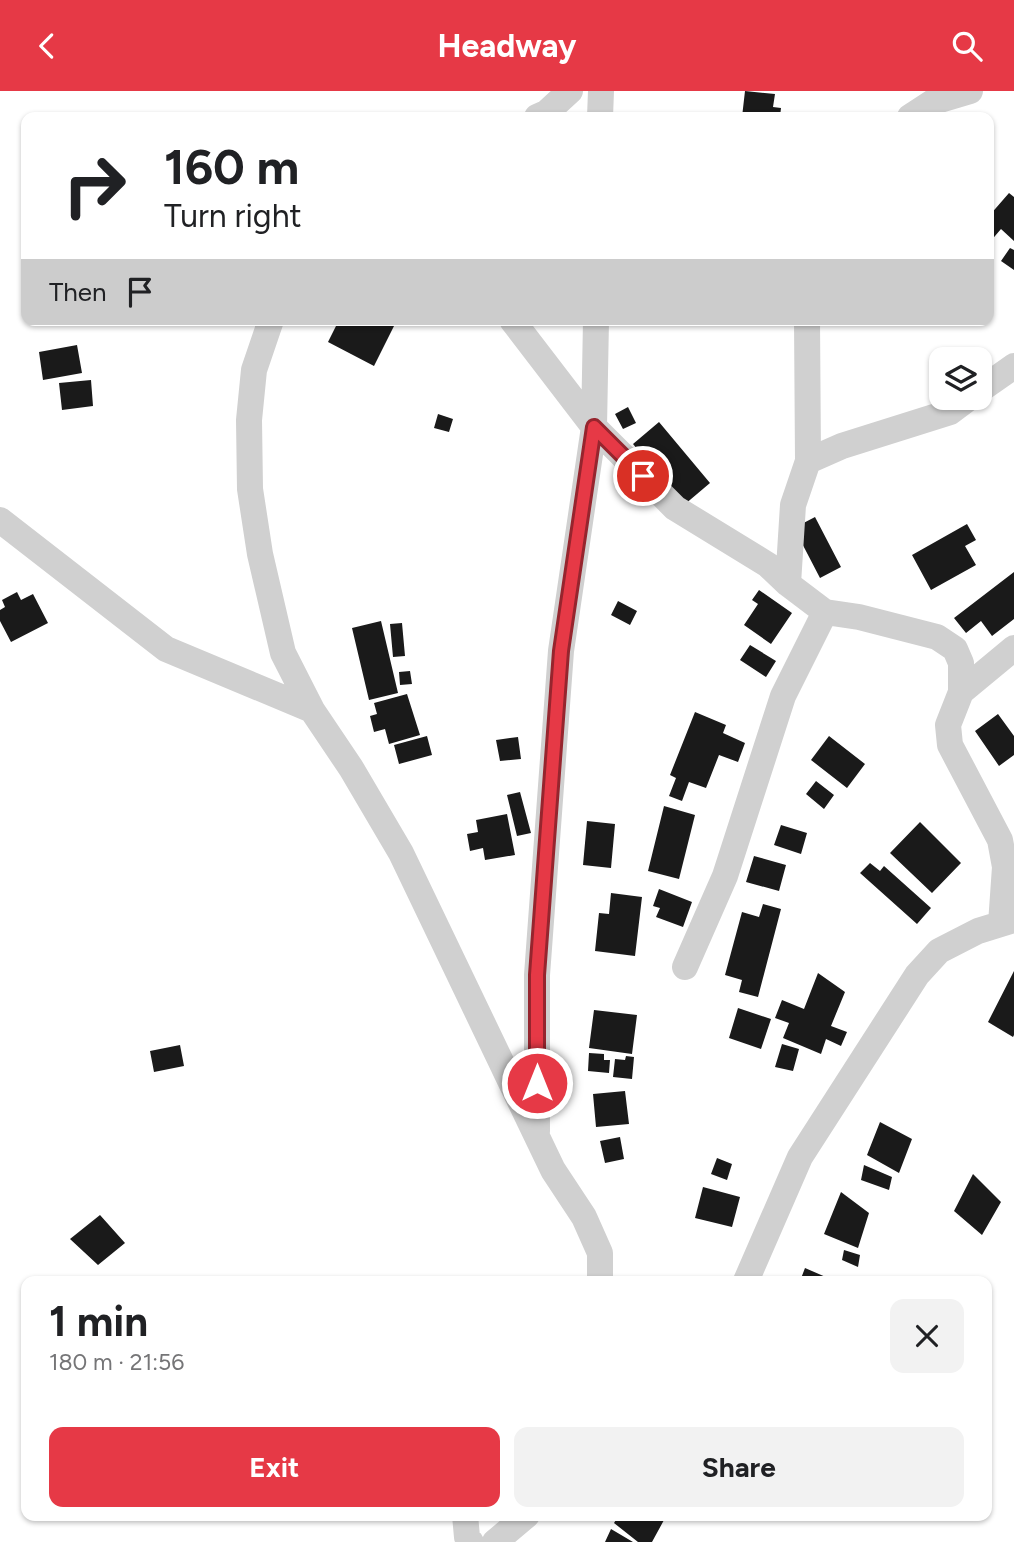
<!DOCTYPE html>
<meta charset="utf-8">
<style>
:root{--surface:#fff;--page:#f2f2f2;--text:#202124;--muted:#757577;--accent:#e63946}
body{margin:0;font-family:Figtree,sans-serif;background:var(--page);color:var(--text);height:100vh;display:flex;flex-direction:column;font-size:26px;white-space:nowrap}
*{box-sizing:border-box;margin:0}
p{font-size:23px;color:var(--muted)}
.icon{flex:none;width:38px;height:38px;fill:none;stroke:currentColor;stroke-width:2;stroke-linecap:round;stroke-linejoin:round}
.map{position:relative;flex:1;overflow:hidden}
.details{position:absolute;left:21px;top:1185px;width:971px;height:245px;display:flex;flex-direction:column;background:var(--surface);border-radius:14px;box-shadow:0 2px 5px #0004}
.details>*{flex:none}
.top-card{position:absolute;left:21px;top:21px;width:973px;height:214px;border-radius:14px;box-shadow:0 2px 5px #0004;background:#fff;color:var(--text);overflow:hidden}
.buttons{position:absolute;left:929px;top:256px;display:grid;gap:14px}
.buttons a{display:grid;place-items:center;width:63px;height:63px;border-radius:14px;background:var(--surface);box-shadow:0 2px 5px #0004;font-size:35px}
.pin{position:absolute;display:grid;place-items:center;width:60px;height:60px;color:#fff;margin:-30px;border:4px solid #fff;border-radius:50%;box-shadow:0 2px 7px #0007}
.me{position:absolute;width:77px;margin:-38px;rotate:0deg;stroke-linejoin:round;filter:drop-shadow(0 0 5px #0008)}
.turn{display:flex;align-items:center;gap:24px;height:147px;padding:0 28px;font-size:32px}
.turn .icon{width:91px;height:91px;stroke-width:2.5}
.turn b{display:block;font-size:49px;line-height:60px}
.then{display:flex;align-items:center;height:66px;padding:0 28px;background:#0003;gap:14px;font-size:26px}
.round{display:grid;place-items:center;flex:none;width:74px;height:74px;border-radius:14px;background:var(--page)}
.overview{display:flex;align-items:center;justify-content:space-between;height:119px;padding:0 28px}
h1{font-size:42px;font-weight:700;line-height:52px}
.action{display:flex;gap:14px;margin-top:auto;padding:14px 28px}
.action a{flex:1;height:80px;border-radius:14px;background:var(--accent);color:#fff;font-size:28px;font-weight:700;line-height:80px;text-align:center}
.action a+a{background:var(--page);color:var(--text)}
header{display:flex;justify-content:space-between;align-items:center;height:91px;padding:0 28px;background:var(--accent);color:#fff;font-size:32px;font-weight:700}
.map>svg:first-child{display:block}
</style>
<header><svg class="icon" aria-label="back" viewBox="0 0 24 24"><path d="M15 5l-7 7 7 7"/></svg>Headway<svg class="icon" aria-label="search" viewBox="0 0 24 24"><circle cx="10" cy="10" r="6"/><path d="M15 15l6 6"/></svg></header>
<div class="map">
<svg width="1014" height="1451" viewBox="0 0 1014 1451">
<rect width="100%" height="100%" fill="#fff"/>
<path fill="#1a1a1a" d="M745,0L775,3L773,16L781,17L780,26H742Z
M1009,102L1014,106V150L1001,138L989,152V125Z
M1010,157L1014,159V179L1001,170Z
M339,229H397L374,275L328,251Z
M77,254L82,282L43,289L39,261Z
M91,289L93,315L62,319L59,292Z
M628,316L636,332L623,338L615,323Z
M438,323L453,328L449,341L434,337Z
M659,331L710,392L684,414L633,353Z
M815,426L841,476L820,487L794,437Z
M967,433L976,449L965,455L976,474L931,499L912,464Z
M1014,481V528L992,545L981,530L966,542L954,527Z
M759,499L792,522L771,553L744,534L758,513L752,509Z
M17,501L21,509L33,503L48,532L11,551L0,530V519L5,516L2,509Z
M618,510L637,520L630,534L611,524Z
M381,530L398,602L369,609L352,537Z
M402,532L405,565L393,566L390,533Z
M750,554L776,570L766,586L740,569Z
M410,580L412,593L400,594L399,581Z
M407,603L420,644L389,653L385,638L374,641L370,625L377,623L374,612Z
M695,621L726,634L723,642L745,652L738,671L719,664L706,697L689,691L682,710L669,705L676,687L670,684Z
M998,623L1014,645V664L999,675L975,640Z
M427,645L432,664L399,673L394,654Z
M829,645L865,673L847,697L811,669Z
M518,646L521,668L500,670L496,649Z
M816,690L834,704L824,718L806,703Z
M520,701L531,742L517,745L507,704Z
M664,715L695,724L679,788L648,780Z
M507,723L515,764L485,769L483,757L470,760L467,743L478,741L476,729Z
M587,730L615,733L611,777L583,774Z
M920,731L961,772L932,802L890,762Z
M781,734L807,742L801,763L774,754Z
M754,765L786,774L779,800L746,791Z
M870,772L880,780L884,775L931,817L917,833L860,782Z
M659,798L692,811L683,836L656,826L660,817L653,815Z
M611,802L642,806L635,865L595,860L599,822L609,823Z
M763,813L781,818L758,906L739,901L742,889L725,884L742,821L759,826Z
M1014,880V944L1013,946L988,931Z
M818,882L845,901L831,935L847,941L841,955L826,948L821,963L783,947L789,932L775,927L782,909L804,918Z
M738,917L771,928L761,958L729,947Z
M594,919L637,924L632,963L589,957Z
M782,953L799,958L793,980L775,976Z
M180,954L184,975L154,981L150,960Z
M589,962L604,963V969H610L609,982L588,980Z
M626,965L634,966L632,988L613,986L615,968L625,969Z
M625,1000L629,1033L596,1036L593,1003Z
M880,1031L912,1048L899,1082L867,1064Z
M620,1046L624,1068L605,1072L600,1050Z
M717,1067L732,1073L727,1089L711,1083Z
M864,1074L892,1086L889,1099L861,1089Z
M973,1083L1001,1111L982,1144L954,1120Z
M703,1096L740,1106L732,1136L695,1127Z
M841,1101L869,1122L858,1157L824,1143Z
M100,1124L125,1152L98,1174L70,1148Z
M844,1159L860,1164L858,1176L842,1169Z
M805,1177L835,1190H800Z
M619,1424H658L664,1429L652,1451H638L614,1432Z
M611,1438L633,1451H605Z"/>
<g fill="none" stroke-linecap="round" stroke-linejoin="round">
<path stroke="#d0d0d0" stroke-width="26" d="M537,26L546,22L570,0
M600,26L601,0
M910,26L933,11L970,0
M271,229L254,279L249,329L250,398L260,463L283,562L312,619L351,677L401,762L553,1079L584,1126L600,1162V1190
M512,229L594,336L675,417L768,474L788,493L825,521L859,526L937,546L955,558L961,572V601L948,634L950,654L1000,749L1005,776L1001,833
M807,229L808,370
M980,299L1014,275
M0,429L166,558L312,619
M788,493L793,414L808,370L842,355L950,321L970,306
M961,601L1014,557
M685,876L725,785L783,605L825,521
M537,1040V884L561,560L594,336L596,229
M746,1190L800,1066L917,884L939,860L978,840L1014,829
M465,1424L467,1446L471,1451
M495,1451L527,1424"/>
</g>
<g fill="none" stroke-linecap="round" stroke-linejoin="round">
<defs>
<path id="route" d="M537,992V884L561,560L594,336L643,385"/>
</defs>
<use href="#route" stroke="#96252e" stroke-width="18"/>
<use href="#route" stroke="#e63946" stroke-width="12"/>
</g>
</svg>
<div class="buttons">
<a><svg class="icon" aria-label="layers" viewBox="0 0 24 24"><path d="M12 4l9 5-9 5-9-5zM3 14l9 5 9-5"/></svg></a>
</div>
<div class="pin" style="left:643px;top:385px;background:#d93025"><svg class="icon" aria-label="arrive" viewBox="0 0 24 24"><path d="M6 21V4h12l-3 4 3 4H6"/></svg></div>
<svg class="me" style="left:537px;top:992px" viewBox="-20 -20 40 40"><circle r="17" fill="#e63946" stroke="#fff" stroke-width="3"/><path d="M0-11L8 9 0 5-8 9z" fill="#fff"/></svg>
<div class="top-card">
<div class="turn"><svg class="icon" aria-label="right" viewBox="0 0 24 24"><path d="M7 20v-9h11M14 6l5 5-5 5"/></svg><div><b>160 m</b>Turn right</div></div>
<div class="then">Then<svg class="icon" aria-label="arrive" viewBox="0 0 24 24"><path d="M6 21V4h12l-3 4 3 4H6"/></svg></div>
</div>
<section class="details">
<div class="overview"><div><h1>1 min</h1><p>180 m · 21:56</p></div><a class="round"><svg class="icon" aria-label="close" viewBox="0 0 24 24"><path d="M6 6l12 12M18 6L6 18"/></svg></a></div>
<div class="action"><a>Exit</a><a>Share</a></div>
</section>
</div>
